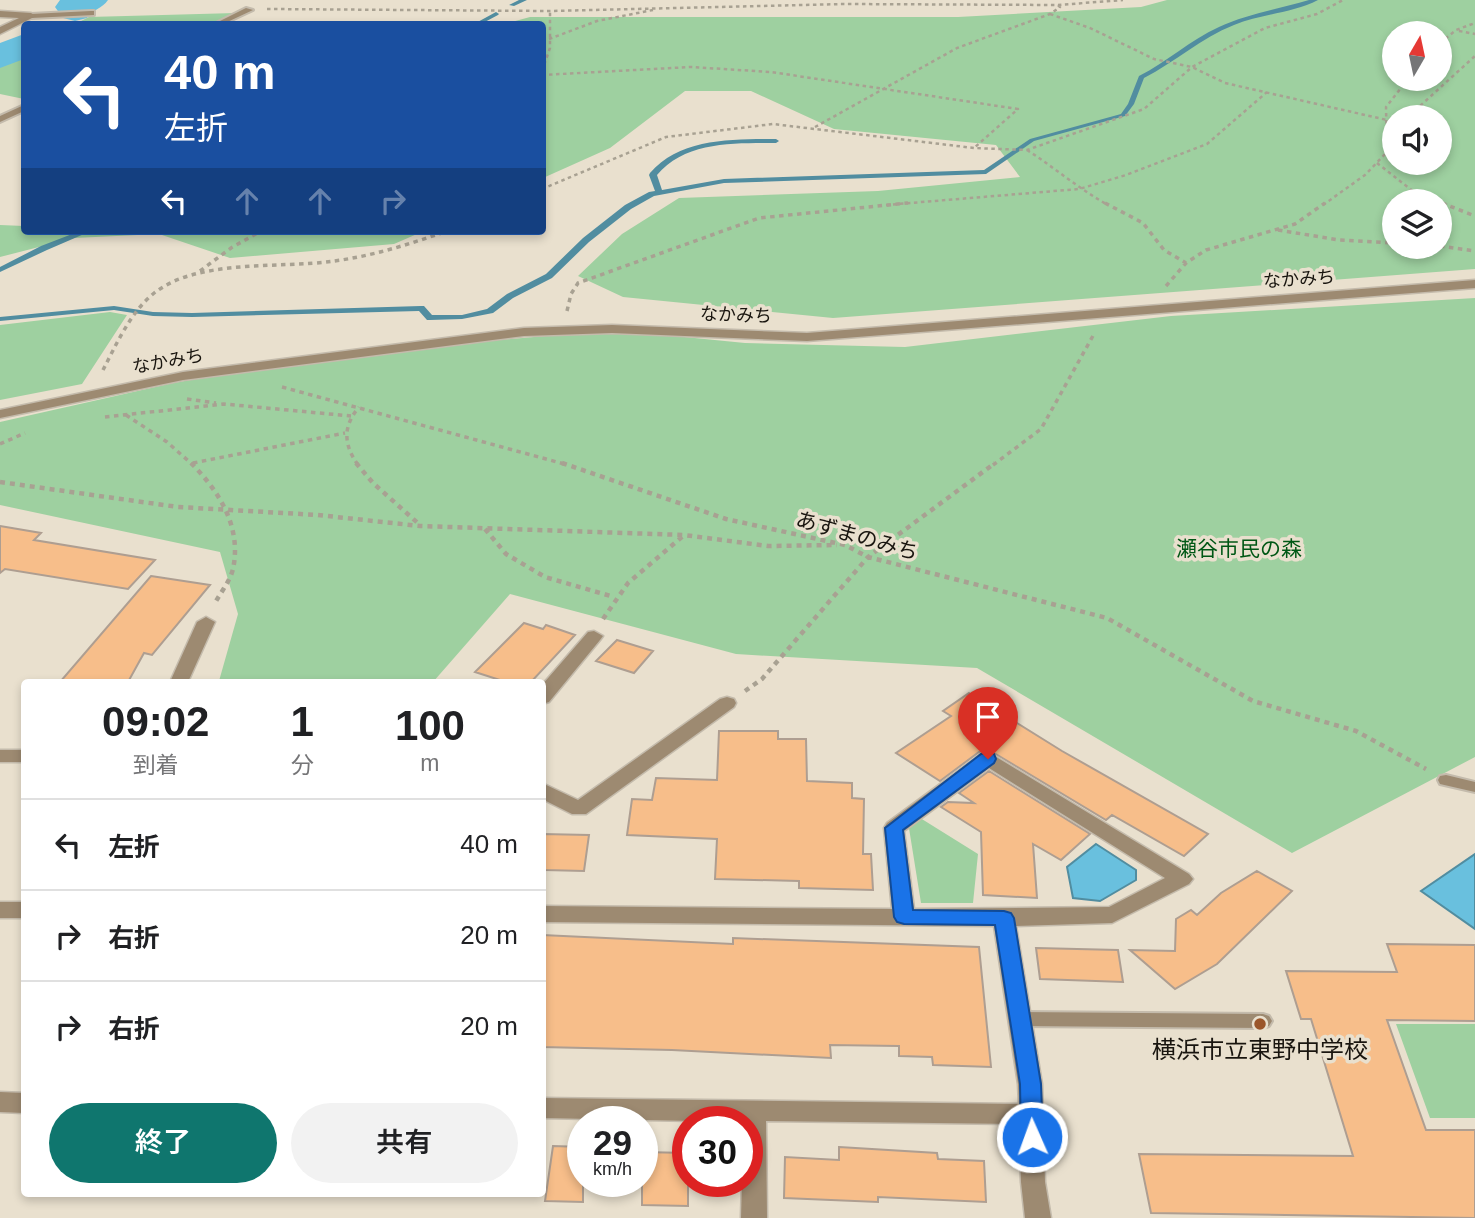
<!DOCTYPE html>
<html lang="ja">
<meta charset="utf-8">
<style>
:root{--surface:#fff;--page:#f2f2f2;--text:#202124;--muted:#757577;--line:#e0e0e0;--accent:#0f766e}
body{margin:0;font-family:Arial,"Noto Sans JP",sans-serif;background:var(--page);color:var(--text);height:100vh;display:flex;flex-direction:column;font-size:26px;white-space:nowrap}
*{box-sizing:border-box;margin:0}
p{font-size:23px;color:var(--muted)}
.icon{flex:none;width:38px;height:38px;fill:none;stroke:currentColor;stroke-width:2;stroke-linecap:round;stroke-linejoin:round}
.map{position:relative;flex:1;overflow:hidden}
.side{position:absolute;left:21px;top:679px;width:525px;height:518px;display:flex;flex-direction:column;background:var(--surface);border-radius:7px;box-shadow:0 4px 10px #0003}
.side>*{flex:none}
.guide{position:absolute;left:21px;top:21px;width:525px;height:214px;border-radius:7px;box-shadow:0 4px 10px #0003;background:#1a4fa0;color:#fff;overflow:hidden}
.needle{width:46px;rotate:9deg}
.fabs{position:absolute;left:1382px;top:21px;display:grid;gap:14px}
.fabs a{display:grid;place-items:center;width:70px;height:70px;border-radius:50%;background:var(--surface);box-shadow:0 4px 10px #0003;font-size:35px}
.speed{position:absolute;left:567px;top:1106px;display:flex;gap:14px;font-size:35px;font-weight:700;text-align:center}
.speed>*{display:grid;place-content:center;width:91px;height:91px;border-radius:50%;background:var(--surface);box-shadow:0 4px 10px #0003;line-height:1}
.speed small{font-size:18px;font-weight:400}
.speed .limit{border:10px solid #d22;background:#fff;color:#111}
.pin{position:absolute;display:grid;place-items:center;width:60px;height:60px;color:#fff;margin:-72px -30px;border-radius:50% 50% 50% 0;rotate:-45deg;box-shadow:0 0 7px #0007}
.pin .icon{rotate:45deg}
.me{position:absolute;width:77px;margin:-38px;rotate:358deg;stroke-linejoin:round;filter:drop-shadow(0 0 5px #0008)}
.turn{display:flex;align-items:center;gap:24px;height:147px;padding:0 28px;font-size:32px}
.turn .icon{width:91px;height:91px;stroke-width:2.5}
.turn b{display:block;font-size:49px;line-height:60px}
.lanes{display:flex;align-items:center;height:66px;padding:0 28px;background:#0003;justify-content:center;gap:35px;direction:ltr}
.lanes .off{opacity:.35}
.eta{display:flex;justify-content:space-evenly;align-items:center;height:119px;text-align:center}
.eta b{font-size:42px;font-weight:600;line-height:49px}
.button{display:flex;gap:14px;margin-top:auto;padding:14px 28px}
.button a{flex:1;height:80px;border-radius:42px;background:var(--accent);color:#fff;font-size:28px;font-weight:600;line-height:80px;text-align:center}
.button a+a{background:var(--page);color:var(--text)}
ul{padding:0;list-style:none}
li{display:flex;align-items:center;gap:21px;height:91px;padding:0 28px;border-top:2px solid var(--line)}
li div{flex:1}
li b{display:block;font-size:26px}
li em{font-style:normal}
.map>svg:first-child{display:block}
</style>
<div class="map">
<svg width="1475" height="1218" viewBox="0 0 1475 1218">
<rect width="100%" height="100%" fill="#e9e0ce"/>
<path fill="#9ed0a0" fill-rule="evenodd" d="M1167,0H1475V269L833,318L623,297L578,276L622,234L679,198L878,191L1020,177L996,145L834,129L751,91H685L610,148L543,178L542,24H504L530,17H958L1141,7ZM1440,33V79H1395V33ZM1440,117V163H1395V117ZM1440,201V247H1395V201Z
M236,13L210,24H75L89,17Z
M24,50V99L0,94V62Z
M0,225L24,226V231H424L394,244L230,258L159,234L74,238L0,257Z
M1475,298V757L1292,853L977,668L736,654L510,594L433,682L219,681L238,614L220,552L0,505V422L173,383L338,354L557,335L644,333L745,343L905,347L1171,316Z
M110,312L127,315L82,384L0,400V325Z
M917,816L978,854L973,903H921L908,822Z
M1396,1024H1475V1118H1430Z"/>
<path fill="#69c0de" stroke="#518da0" stroke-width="2" d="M1096,844L1136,870V880L1100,901L1073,898L1067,867Z
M1475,854V929L1421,891Z"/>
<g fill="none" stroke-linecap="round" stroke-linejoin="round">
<path fill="#518da0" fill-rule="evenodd" d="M519,0H527L514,6L509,5Z
M1309,0H1318C1293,13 1261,14 1234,25C1201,38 1175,62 1144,78L1134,104L1125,116L1034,141L986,174L724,183L654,196L631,209L589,242L552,278L513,298L493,313L462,319L430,320H427L419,311L192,317L153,316L114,310L0,321V317L114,306L153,312L192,313L421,306H424L432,315H462L487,309L507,294L546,274L583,238L625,205L649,192L655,191L649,175L650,173C680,138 733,139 776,139L779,141L776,143C736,143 685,141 657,175L662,190L724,179L984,170L1030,139L1121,114L1128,104L1139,76C1167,62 1190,40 1219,27C1247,14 1279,9 1309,0Z
M496,12L499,14L498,15L481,24H474Z
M80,231H91L47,250L0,272V267L41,246Z"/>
<path fill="#69c0de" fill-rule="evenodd" d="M60,0H108C102,9 93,9 87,18L75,21L63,18L55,7Z
M24,34V59L0,68V43Z"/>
</g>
<path fill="#f7be8a" stroke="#ae9e91" stroke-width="2" d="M0,526L41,533L34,540L155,560L128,589L5,569L0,573Z
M151,576L210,585L152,655L144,653L128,682H60Z
M524,623L543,629L546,625L575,635L531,682H506L475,672Z
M617,640L653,651L634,673L596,661Z
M969,693L1062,751L1208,834L1184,856L1112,815L1106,820L989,750L979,752L940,781L896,753L951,716L943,711Z
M719,731H778V739H806L807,781L852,783V798L864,799L863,854H871L873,890L799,888V881L715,879L717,839L627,835L632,799L652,800L656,778L717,780Z
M989,771L1090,834L1061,860L1033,844L1037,898L983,895L981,832L941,807L948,802L974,803L959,793Z
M542,834L589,835L584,871L545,870Z
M1257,871L1292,891L1217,964L1175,989L1130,950L1175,951L1176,919L1191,910L1197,915L1221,893Z
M542,935L733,944V938L979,947L991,1067L933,1065L932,1057L899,1056V1046L830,1045L831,1058L672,1050L542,1047Z
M1387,944L1475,945V1021L1387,1020L1426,1130H1475V1218L1151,1213L1139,1154L1353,1156L1311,1019H1301L1286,971L1397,972Z
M1036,948L1118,950L1123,982L1040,979Z
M553,1146L583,1147V1202L545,1201Z
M839,1147L937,1153L938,1159L984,1161L986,1202L878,1197V1202L784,1198L785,1157L839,1160Z
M642,1152L688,1153V1206L642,1205Z"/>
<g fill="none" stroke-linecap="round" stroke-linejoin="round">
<defs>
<path id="service" d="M246,8L253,10L223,24H214Z
M91,11H94V15L31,18L27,16L31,14Z
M24,105V111L0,122V116Z
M1446,775L1475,782V792L1440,784L1438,780L1440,776Z
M1019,1012L1263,1014L1269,1016L1272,1021L1269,1026L1263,1028L1019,1026L1013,1024L1010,1019L1013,1014Z"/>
<path id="minor" d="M0,11L31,13L36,16L0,34V27L19,18L0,17Z
M206,617L215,622L188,682H170L197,622Z
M594,631L603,636L600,640L549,702L542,704V685L588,632Z
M727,697L734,699L736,703L734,707L586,814H572L542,799V783L578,800L720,699Z
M0,750H24V762H0Z
M988,752L1189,874L1193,879L1189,884L1112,923L1016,926L1042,1084L1045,1182L1051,1218H1025L1021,1182L1019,1124L766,1121L767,1218H741L742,1181H747V1122L542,1118V1098L1019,1104L1018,1084L994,926L542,922V906L892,909L884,828L887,823L981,754ZM989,768L1165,878L1109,907L914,909L904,831Z
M0,902H24V918H0Z
M0,1092L24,1093V1113L0,1112Z"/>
<path id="tertiary" d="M1475,280V288L807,341L612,333L524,336L183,380L0,418V410L183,372L524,328L612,325L807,333Z"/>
</defs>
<use href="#service" stroke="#c4bbac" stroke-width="4"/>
<use href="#minor" stroke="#c4bbac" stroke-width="3"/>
<use href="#tertiary" stroke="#c4bbac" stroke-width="3"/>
<path stroke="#a8a192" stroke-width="2.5" stroke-dasharray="3.5 3.5" stroke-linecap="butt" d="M267,9L550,11L843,4L1058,5L1123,0
M1050,14L1090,28L1154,59L1192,67L1225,83L1387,120
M1459,31L1475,34
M549,39L597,21L653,10
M1440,43L1456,30L1475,23
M542,71L550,48V11
M542,75L691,67L771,72L1018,109L974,148
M1412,117L1420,106L1475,56
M815,127L957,48L1050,14L1060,7L1058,5
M1027,150C1055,168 1079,189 1108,205
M1387,152L1395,141
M1377,163L1414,192L1439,201
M542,189L666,137L773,124L974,148L1027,150L1144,109L1192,67L1265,28L1317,14L1343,0
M1440,202L1447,205
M886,205L1079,189L1126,175L1207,144L1267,92
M1323,205L1365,175L1387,152L1386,107L1408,79"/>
<path stroke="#a8a192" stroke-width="3.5" stroke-dasharray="4.5 4.5" stroke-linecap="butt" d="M1105,203L1143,223L1164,250L1186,263
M1442,203L1475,216
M1278,230L1339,240L1395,243
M1440,246L1475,251
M200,271L231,248L261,231
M1166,286L1186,263L1206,250L1295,224L1325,203
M567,311L571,294L578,283L759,218L908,203
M103,370C116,345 130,313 153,294C197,258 280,269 334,261C373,256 410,244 447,231
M282,387L568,465
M187,399L216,403
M126,415L167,442L193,465
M105,417L224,404L351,416
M0,444L25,433
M193,463L345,433
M358,465C343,444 343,426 359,407
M993,465L1041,429L1094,334"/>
<path stroke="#a8a192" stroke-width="4.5" stroke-dasharray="5 5" stroke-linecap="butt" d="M191,463C219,491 242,527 233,569C230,581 221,592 215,603
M356,463L373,483L420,525
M562,463L726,519L845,545L868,557L1107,618L1253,701L1356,731L1426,769
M0,482L178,507L318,515L420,526L684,535L768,546L837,545
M485,529L506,554L545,577L614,597
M603,619L628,583L683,536
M745,691L762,679L868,557L995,463"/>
<use href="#service" fill="#9d8a71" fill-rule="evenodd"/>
<use href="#minor" fill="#9d8a71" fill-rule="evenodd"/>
<use href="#tertiary" fill="#9d8a71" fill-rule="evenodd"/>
</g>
<path fill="#1a73e8" stroke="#114b97" stroke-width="2" d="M988,753L994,754L996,759L994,763L903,830L913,910L1004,911L1011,913L1014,918L1041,1084L1043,1137L1040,1143L1032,1146L1024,1143L1021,1137L1020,1084L995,925L904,924L897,922L894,917L885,828L981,754Z"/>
<circle fill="#9b562a" stroke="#e9e0ce" stroke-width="2.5" cx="1260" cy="1024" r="7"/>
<g text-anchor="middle" stroke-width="7" stroke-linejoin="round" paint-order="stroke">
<g font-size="18" fill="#19150f" stroke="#e9e0ce">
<text transform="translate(1299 279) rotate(-4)" y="6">なかみち</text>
<text transform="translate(736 315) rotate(2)" y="6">なかみち</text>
<text transform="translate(168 361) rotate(-10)" y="6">なかみち</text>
</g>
<g font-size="21" fill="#19150f" stroke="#e9e0ce">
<text transform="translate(857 536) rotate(16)" y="7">あずまのみち</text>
</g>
<g font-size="21" fill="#005715" stroke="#e9e0ce">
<text x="1239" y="556">瀬谷市民の森</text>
</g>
<g font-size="24" fill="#19150f" stroke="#e9e0ce">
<text x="1260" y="1058">横浜市立東野中学校</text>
</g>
</g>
</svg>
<div class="fabs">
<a><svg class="needle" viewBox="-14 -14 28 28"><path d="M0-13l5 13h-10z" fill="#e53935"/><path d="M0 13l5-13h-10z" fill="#757577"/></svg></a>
<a><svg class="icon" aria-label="sound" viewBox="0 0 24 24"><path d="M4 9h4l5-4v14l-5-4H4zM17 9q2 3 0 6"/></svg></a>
<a><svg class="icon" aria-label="layers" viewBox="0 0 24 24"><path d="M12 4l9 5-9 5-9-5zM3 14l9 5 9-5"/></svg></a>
</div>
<div class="speed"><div>29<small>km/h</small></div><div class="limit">30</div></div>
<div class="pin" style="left:988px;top:759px;background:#d93025"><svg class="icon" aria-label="arrive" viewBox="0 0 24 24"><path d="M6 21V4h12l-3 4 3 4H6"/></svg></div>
<svg class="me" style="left:1032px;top:1137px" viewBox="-20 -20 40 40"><circle r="17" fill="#1a73e8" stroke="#fff" stroke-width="3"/><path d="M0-11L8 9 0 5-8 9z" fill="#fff"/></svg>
<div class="guide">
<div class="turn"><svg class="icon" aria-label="left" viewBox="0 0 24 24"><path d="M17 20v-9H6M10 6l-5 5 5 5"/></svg><div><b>40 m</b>左折</div></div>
<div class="lanes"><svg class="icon" aria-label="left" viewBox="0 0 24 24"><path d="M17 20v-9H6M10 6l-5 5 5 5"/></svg><svg class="icon off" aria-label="ahead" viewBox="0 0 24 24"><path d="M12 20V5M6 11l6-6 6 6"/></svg><svg class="icon off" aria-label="ahead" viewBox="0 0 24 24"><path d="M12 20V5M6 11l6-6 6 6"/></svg><svg class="icon off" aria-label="right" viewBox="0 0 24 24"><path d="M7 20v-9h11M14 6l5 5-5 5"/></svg></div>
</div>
<section class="side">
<div class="eta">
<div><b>09:02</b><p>到着</p></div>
<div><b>1</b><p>分</p></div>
<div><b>100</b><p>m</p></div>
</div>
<ul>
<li><svg class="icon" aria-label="left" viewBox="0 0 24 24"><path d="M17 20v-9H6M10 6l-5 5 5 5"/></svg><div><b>左折</b></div><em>40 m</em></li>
<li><svg class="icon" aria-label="right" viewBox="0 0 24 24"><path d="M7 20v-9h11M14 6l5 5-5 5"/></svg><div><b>右折</b></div><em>20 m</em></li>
<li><svg class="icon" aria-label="right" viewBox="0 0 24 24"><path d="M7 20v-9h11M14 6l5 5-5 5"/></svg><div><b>右折</b></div><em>20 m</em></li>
</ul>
<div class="button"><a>終了</a><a>共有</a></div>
</section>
</div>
